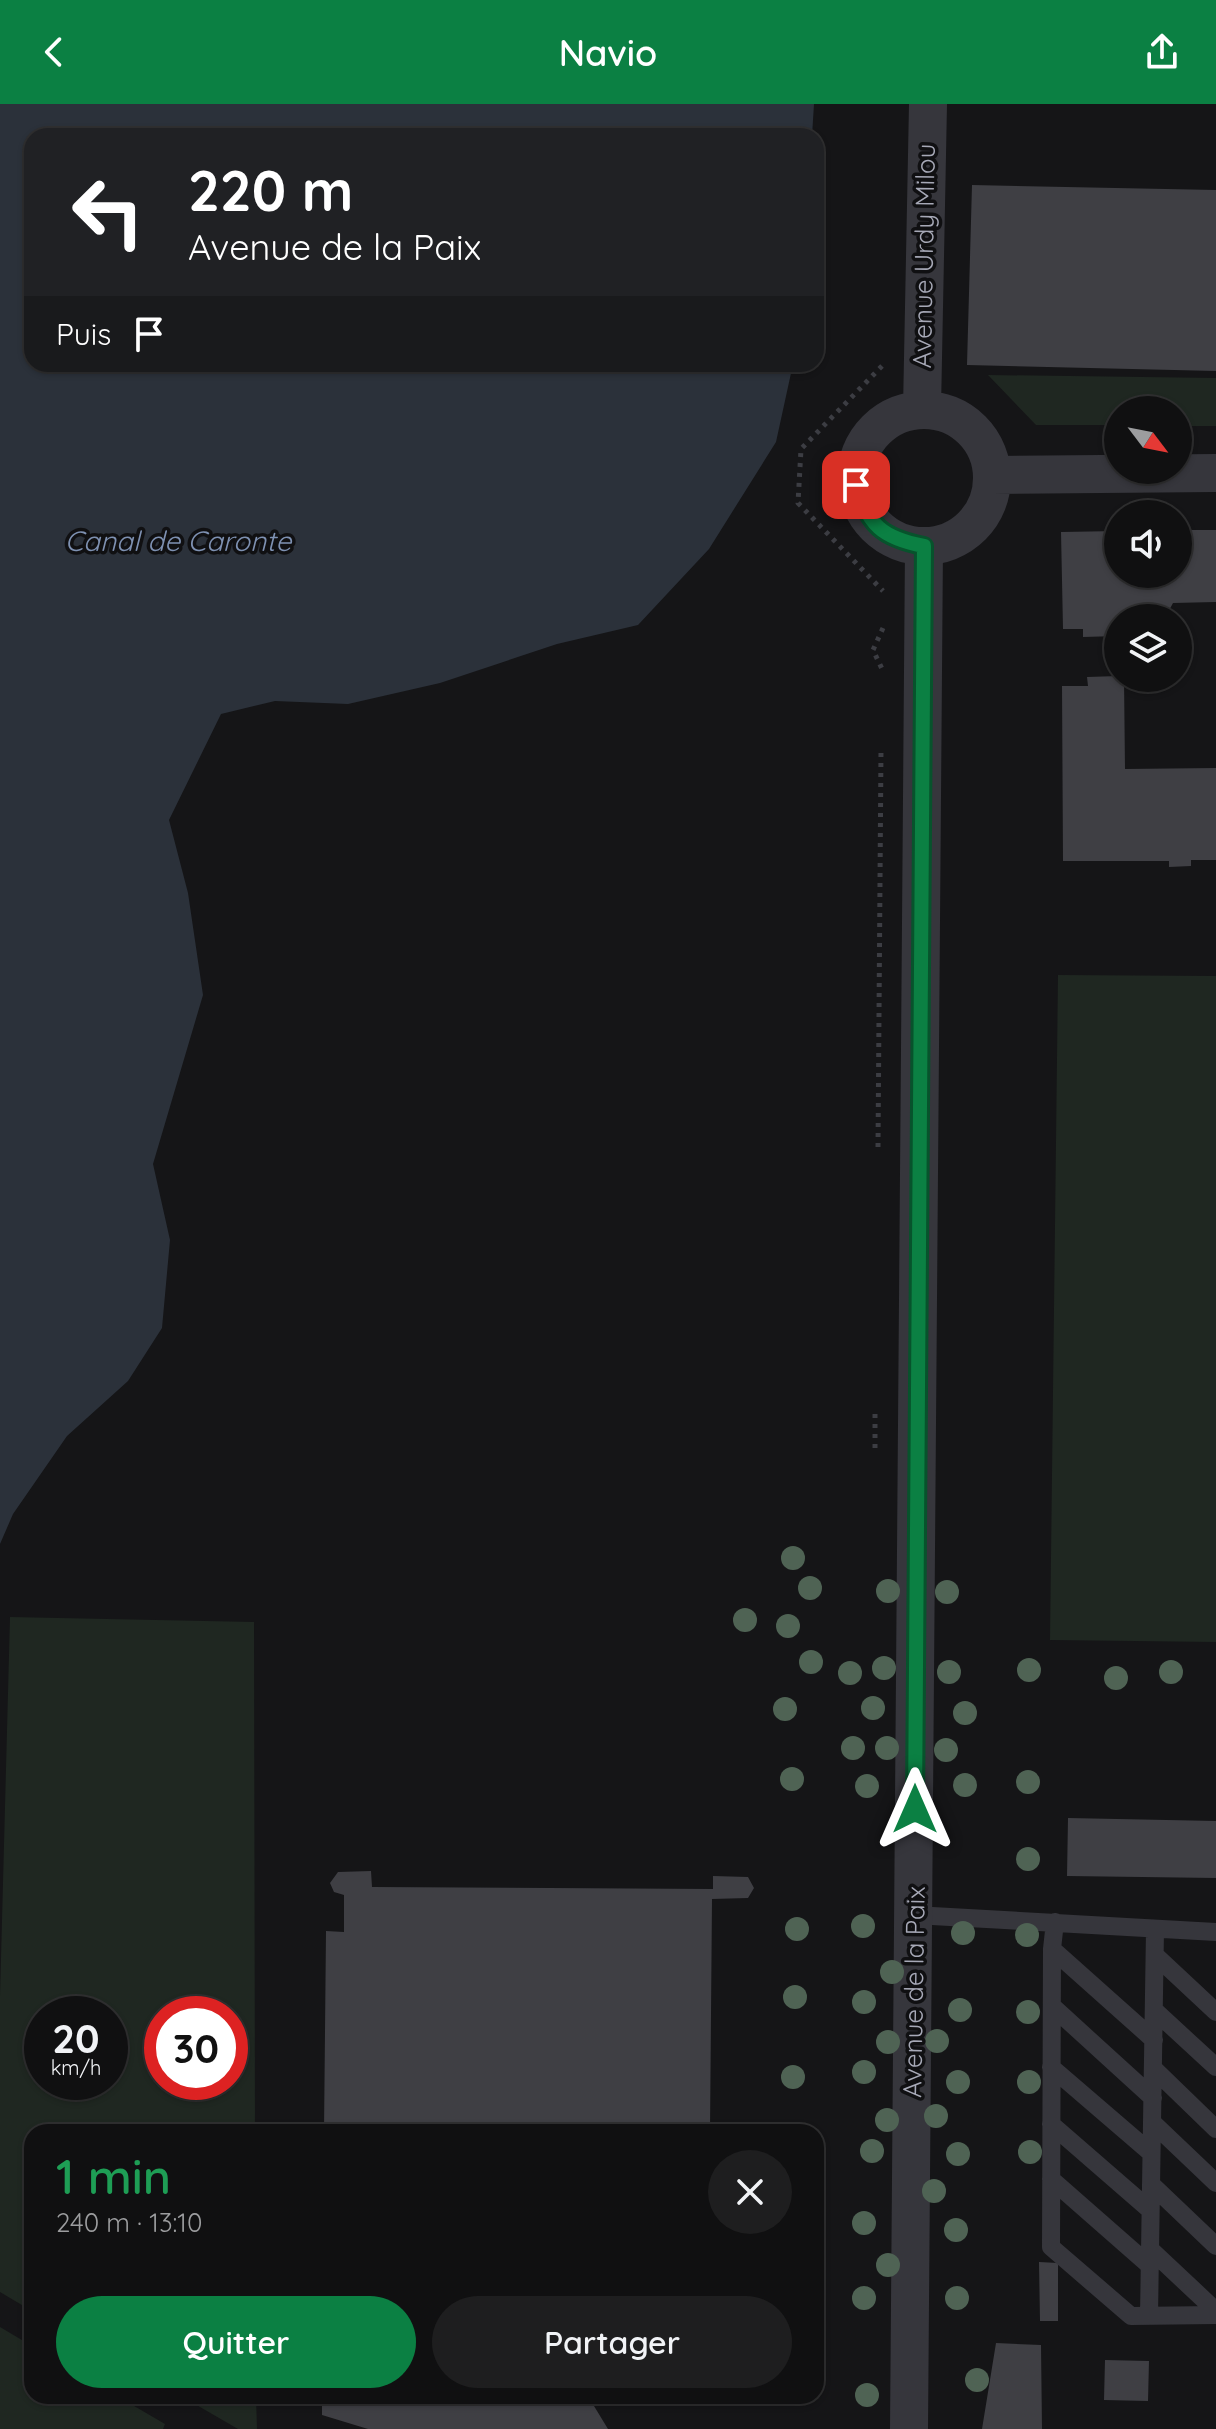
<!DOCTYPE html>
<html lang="fr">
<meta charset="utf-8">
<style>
:root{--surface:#101011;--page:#1e1e1f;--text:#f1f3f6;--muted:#9c9d9f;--line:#303031;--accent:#0b8043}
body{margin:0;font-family:Quicksand,sans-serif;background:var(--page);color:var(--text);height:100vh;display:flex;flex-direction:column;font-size:30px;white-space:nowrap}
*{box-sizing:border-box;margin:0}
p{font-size:26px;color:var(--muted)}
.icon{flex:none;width:44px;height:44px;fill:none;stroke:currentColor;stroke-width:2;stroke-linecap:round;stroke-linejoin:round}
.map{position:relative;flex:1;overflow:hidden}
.drawer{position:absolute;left:24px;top:2020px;width:800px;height:280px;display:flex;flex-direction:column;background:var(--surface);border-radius:24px;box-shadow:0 2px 6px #0004,0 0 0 2px var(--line)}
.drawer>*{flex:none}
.hud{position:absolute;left:24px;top:24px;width:800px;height:244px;border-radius:24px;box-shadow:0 2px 6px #0004,0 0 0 2px var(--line);background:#202124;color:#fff;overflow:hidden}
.needle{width:52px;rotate:122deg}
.fabs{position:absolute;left:1104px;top:292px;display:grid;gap:16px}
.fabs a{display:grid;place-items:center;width:88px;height:88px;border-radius:50%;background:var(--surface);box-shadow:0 2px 6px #0004,0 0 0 2px var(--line);font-size:40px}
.speed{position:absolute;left:24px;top:1892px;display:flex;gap:16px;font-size:40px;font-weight:700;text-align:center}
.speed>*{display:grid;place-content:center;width:104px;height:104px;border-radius:50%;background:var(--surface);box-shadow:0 2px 6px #0004,0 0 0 2px var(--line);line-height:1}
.speed small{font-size:20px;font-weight:400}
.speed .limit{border:12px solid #d22;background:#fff;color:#111}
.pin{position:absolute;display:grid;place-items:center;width:68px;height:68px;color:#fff;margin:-34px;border-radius:16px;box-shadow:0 4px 12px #0006}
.me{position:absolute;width:88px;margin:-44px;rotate:0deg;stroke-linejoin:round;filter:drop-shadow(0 0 6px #0008)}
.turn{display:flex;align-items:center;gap:28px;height:168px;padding:0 32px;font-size:36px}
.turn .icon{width:104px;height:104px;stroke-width:2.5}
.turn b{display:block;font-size:56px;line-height:68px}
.then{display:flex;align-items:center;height:76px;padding:0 32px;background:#0003;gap:16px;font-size:30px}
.round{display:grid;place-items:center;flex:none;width:84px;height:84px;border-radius:42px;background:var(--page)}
.summary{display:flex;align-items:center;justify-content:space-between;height:136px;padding:0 32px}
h1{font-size:48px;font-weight:600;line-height:60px;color:#1e9e55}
.cta{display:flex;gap:16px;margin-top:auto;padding:16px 32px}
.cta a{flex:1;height:92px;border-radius:48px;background:var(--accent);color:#fff;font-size:32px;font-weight:600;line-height:92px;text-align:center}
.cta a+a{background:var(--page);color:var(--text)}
header{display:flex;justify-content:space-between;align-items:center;height:104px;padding:0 32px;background:var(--accent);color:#fff;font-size:36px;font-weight:600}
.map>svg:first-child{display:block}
</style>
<header><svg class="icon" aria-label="back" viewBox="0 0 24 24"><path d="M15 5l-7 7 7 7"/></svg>Navio<svg class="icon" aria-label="share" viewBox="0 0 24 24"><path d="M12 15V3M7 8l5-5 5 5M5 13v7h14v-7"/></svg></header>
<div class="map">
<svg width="1216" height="2325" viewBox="0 0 1216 2325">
<rect width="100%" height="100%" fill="#151517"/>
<path fill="#1f2721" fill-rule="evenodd" d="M988,271L1216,274V322H1178V306H1118V321H1036Z
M1058,871L1216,872V1538L1050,1536Z
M10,1513L254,1518L255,2028H32V2207L0,2188V1892ZM42,1910H110V1978H42ZM162,1910H230V1978H162Z
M0,2223L32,2242V2292H117L165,2320L163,2325H0Z
M181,2292H256L257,2325H238Z"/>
<path fill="#2b313a" d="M0,0H814L812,32H32V260H793L776,338L709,445L638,521L557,540L440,579L348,600L275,597L221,610L169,716L188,789L203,891L153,1060L170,1136L162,1224L128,1277L67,1332L13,1410L0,1440Z"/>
<path fill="#3f3f44" d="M972,81L1216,86V267L967,261Z
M1178,426H1216V498L1173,499L1165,514H1118V532L1083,533V525H1063L1061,428L1118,427V470H1178Z
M1118,572L1124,574L1125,665L1216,664V756H1191V762L1169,763V757H1063L1062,582H1088L1087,573Z
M1068,1714L1216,1717V1774L1067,1772Z
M371,1767L372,1783L713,1785V1772L748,1773L754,1784L748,1794L712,1795L710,2028H324L326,1827L344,1828V1791L334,1788L330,1779L338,1768Z
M1039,2158L1058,2159V2217H1040Z
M996,2239L1041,2241L1042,2325H982Z
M1105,2256L1149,2257L1148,2297L1104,2296Z
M322,2292H605L594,2302L608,2325H368L322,2311Z"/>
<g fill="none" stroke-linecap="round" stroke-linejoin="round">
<path stroke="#3c3d43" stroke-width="5" stroke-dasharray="4 6" stroke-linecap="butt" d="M882,262L801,345L798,399L883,487
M883,524L873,546L884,569
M878,1043L881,645
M875,1344V1305"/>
<path stroke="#36363c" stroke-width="18" d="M914,1811L1216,1828
M1055,1818L1052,1845L1051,2143L1131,2212L1216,2211
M1052,1845L1154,1936
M1155,1851L1216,1908
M1052,1902L1153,1994
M1154,1906L1216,1963
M1051,1963L1151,2049
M1153,1964L1216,2025
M1152,2018L1216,2079
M1051,2020L1150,2106
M1051,2075L1149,2161
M1151,2080L1216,2142
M1150,2145L1216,2207
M1149,2212L1155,1826"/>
<path stroke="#36363c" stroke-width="38" d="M922,305L928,0
M856 374a68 68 0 1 1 136 0a68 68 0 1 1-136 0Z
M992,371L1216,369
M909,2325L924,442"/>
</g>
<g fill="#4f6354">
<circle cx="793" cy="1454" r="12"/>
<circle cx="810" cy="1484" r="12"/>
<circle cx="888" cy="1487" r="12"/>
<circle cx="947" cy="1488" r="12"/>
<circle cx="745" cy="1516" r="12"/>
<circle cx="788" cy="1522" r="12"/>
<circle cx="811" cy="1558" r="12"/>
<circle cx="884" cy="1564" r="12"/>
<circle cx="1029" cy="1566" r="12"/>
<circle cx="949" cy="1568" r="12"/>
<circle cx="1171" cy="1568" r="12"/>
<circle cx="850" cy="1569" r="12"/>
<circle cx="1116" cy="1574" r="12"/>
<circle cx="873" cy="1604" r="12"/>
<circle cx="785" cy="1605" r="12"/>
<circle cx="965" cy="1609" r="12"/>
<circle cx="853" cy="1644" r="12"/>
<circle cx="887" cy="1644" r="12"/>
<circle cx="946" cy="1646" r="12"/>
<circle cx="792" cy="1675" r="12"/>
<circle cx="1028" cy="1678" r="12"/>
<circle cx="965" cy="1681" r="12"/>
<circle cx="867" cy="1682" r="12"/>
<circle cx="1028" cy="1755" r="12"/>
<circle cx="863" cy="1822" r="12"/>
<circle cx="797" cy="1825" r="12"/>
<circle cx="963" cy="1829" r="12"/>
<circle cx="1027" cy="1831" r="12"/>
<circle cx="892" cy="1868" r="12"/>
<circle cx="795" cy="1893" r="12"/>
<circle cx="864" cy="1898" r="12"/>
<circle cx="960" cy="1906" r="12"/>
<circle cx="1028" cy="1908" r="12"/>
<circle cx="937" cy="1937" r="12"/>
<circle cx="888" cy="1938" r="12"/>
<circle cx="864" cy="1968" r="12"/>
<circle cx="793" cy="1973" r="12"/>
<circle cx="958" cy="1978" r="12"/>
<circle cx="1029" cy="1978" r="12"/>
<circle cx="936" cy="2012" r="12"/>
<circle cx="887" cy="2016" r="12"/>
<circle cx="872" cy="2047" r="12"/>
<circle cx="1030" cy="2048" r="12"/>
<circle cx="958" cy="2050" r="12"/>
<circle cx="934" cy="2087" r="12"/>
<circle cx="864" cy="2119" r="12"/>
<circle cx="956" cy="2126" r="12"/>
<circle cx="888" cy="2161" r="12"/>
<circle cx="864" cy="2194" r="12"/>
<circle cx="957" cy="2194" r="12"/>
<circle cx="977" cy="2276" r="12"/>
<circle cx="867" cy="2291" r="12"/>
</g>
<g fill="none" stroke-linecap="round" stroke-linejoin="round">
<defs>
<path id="route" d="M856,381C868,421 882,434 924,442L915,1705"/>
</defs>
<use href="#route" stroke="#07532c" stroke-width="20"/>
<use href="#route" stroke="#0b8043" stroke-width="14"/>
</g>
<g text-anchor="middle" stroke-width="7" stroke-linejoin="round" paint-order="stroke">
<g font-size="26" fill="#a7a9b7" stroke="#101012">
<text transform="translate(924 152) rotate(-89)" y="9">Avenue Urdy Milou</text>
<text transform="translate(914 1888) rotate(-89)" y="9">Avenue de la Paix</text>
</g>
<g font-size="28" font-style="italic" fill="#7e91b2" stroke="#101012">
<text x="178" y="447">Canal de Caronte</text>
</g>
</g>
</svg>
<div class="fabs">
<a><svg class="needle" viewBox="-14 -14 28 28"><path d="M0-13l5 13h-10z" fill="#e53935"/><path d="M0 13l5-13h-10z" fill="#9c9d9f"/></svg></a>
<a><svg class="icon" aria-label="sound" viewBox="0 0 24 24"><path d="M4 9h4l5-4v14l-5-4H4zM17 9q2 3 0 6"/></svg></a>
<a><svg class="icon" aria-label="layers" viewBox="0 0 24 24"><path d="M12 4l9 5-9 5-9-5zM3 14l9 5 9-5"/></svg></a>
</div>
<div class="speed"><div>20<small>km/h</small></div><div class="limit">30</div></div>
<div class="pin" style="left:856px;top:381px;background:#d93025"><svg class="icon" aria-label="arrive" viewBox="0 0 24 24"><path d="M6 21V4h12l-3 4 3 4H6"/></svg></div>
<svg class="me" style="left:915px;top:1705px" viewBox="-20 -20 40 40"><path d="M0-17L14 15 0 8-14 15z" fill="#0b8043" stroke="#fff" stroke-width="4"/></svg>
<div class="hud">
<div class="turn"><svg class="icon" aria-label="left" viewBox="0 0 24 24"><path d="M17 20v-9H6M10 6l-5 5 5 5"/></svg><div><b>220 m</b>Avenue de la Paix</div></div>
<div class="then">Puis<svg class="icon" aria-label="arrive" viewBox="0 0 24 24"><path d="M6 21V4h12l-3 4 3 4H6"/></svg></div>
</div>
<section class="drawer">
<div class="summary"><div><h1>1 min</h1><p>240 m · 13:10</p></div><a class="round"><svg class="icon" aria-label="close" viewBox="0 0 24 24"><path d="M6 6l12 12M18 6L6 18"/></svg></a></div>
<div class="cta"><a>Quitter</a><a>Partager</a></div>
</section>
</div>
